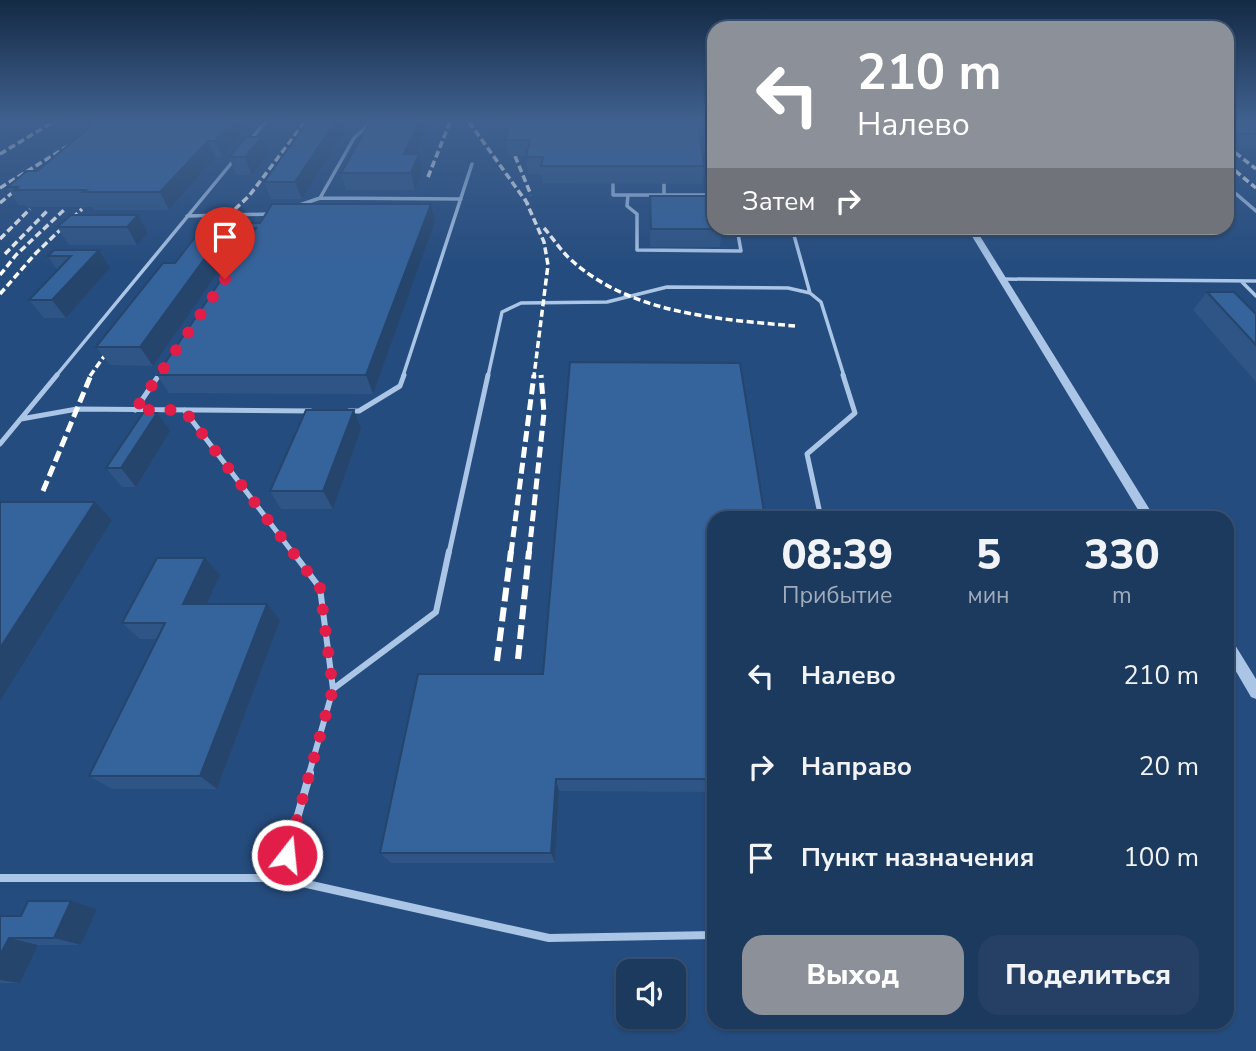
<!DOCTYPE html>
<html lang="ru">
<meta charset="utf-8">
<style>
:root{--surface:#1c395e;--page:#254064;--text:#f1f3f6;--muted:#a0acbc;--line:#3a5373;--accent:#8c9099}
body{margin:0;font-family:"Nunito Sans",sans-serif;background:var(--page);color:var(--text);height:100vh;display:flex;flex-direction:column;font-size:26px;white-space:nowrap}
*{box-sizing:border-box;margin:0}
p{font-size:23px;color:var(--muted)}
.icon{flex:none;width:38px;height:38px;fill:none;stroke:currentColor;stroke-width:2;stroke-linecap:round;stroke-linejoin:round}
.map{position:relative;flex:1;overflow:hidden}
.sheet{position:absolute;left:707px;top:511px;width:527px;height:518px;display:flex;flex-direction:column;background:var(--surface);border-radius:21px;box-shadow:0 2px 5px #0004,0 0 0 2px var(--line)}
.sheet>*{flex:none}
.banner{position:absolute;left:707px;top:21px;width:527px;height:214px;border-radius:21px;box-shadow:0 2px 5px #0004,0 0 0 2px var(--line);background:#8c9099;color:#fff;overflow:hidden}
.controls{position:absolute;left:616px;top:959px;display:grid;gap:14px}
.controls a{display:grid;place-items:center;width:70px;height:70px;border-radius:14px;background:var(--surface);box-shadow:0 2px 5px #0004,0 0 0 2px var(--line);font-size:35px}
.pin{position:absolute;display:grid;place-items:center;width:60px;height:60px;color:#fff;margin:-72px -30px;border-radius:50% 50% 50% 0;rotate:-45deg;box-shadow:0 0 7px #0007}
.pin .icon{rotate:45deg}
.me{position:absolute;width:77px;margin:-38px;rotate:16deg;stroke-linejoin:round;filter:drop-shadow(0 0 5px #0008)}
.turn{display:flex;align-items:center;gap:24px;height:147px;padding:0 35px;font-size:32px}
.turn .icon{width:91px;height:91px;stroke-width:2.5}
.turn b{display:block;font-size:49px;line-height:60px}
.then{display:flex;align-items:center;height:66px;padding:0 35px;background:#0003;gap:14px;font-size:26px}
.eta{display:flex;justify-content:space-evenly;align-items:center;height:119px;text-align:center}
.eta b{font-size:42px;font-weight:800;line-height:49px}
.cta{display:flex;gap:14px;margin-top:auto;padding:14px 35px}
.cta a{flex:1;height:80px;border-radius:21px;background:var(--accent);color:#fff;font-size:28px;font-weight:800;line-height:80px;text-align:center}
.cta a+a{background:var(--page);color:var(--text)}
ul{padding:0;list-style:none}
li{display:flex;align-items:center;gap:21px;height:91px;padding:0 35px}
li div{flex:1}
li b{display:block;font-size:26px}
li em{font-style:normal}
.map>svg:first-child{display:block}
</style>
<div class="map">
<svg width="1256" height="1051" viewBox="0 0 1256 1051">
<rect width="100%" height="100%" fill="#254c7e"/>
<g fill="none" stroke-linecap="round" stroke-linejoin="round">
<path stroke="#aac5e6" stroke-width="3.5" d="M249,142L265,122
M613,183V195H714
M664,183V195
M1227,186L1256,211
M628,195L627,206L637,214V250L741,251L737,228
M320,198L354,138L372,122
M297,206L320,198L461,199
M187,216L270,214
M792,228L810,293
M1002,279L1256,281
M1241,281L1256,296
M56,376L234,160
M158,376L161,372
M403,376L472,164
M488,376L502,312L521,303L607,302L667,287L788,288L810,293L821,302L844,376"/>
<path stroke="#aac5e6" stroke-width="5" d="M135,410L159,375
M184,410L293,553
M349,411H359L400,386L404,375
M21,419L77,409L311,411
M0,444L57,375
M821,518L807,454L855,413L843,375
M449,553L488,375"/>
<path stroke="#aac5e6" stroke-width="6" d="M292,551L320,588L333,689
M309,774L333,689L436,612L449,551"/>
<path stroke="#aac5e6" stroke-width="8" d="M0,878H280L549,938L714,935
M280,878L310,773"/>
<path fill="#aac5e6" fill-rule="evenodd" d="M967,228H975L1155,518H1143Z
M1227,638L1232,640L1256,679V699L1251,697L1227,656Z"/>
<path stroke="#fff" stroke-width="3.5" stroke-dasharray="7 3.5" stroke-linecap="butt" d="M469,122L530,207
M1227,146L1256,169
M0,154L53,122
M515,156L531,195
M1227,164L1256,188
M428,177L450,122
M0,188L76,141
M525,199L544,242L548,265L534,376
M0,203L25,182
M544,228C552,237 559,248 568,257C628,314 717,319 795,326
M212,231L249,196L305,122
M0,239L30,209
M5,254L49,209
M0,275L16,255L65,209
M0,294L36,253L82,209
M90,376L115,341"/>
<path stroke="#fff" stroke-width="5" stroke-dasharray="11 5" stroke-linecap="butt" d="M43,491L91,375
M511,553L534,375
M529,553L544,413L541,375"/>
<path stroke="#fff" stroke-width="6" stroke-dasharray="14 6" stroke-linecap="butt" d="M518,659L529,551
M497,661L511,551"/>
</g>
<path fill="#2e5585" d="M307,122H344L346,129L302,199H271L264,182Z
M510,122L704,166L702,184L542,183V174H528L526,156H507L505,140Z
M1227,122H1256V149L1255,151H1227Z
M247,129L223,157H215L169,210H94L92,207H27L25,205H19L7,187L37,171Z
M427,130L416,154L423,171L415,190H346L341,173Z
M268,153L252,175H236L229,157Z
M650,196L722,229L720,247H650Z
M138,215L148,233L137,245H69L57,227Z
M234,218L236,223L435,222L373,394L169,393L157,375L244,246H236L153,366L110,365L96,347L175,263Z
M99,250L110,268L66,318H44L29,300L58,271L48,256Z
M1207,292L1256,314V382L1193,310Z
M361,429L333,509H281L270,491Z
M170,431L136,487H122L106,468Z
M714,518V792L559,791L555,863H391L380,853L543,674Z
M205,558L220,575L206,604H267L280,620L217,789H112L89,776L157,639H140L122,623Z
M71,901L97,909L81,945H38L20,983H0V916H21Z"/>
<path fill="#25456c" d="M232,122H245L247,129L223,157L215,141Z
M335,122H344L346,129L302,199L295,182Z
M419,122H425L427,130L408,171L404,154Z
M262,137L268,153L252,175L245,157Z
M208,141L215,157L169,210L160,192Z
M419,154L423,171L415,190L411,173Z
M431,204L435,222L373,394L366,375Z
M138,215L148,233L137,245L127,227Z
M227,228L236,246L153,366L140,347Z
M99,250L110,268L66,318L52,300Z
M354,410L361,429L333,509L323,491Z
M157,413L170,431L136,487L121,468Z
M95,502L112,520L0,701V648Z
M205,558L220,575L199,620L183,604Z
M267,604L280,620L217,789L200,776Z
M556,779L559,791L555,863L551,853Z
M71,901L97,909L81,945L54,938Z
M9,938L38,945L20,983L0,980V955Z"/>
<path fill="#35639b" stroke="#25456c" stroke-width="2" d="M96,122H232L215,141H208L160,192H83L86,190H15L18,187H7L27,171H37Z
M307,122H335L295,182H264Z
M370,122H419L404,154H419L411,173H341Z
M510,122H698L704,166H541L543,157H526L530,140H505Z
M1227,122H1249L1256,127V134H1227Z
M246,137H262L245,157H229Z
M650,196H714V228H722V229H651Z
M272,204H431L366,375H157L256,228H227L140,347H96L163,263H175L210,218H234L231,223H260Z
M71,215H138L127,227H57Z
M54,250H99L52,300H29L71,256H48Z
M1207,292H1234L1256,314V345Z
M570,362L740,363L765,518H714V779H556L551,853H380L418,674H543Z
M306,410H354L323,491H270Z
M143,413H157L121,468H106Z
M0,502H95L0,648Z
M157,558H205L183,604H267L200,776H89L165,623H122Z
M28,901H71L54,938H9L0,955V916H21Z"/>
<linearGradient id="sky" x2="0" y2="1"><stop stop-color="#142a45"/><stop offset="0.45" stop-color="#40618f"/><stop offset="1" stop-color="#40618f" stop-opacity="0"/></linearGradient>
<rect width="1256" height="269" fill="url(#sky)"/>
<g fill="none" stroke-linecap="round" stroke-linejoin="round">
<path stroke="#e11d48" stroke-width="12" stroke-dasharray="0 21.6" d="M225,279L135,410H184L320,588L333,689L287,855"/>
</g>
</svg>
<div class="controls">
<a><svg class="icon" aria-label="sound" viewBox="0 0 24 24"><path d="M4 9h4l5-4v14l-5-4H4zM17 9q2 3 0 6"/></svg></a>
</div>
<div class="pin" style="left:225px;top:279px;background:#d93025"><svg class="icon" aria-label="arrive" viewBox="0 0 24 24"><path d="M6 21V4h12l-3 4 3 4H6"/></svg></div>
<svg class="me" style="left:287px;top:855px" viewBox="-20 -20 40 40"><circle r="17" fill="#e11d48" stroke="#fff" stroke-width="3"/><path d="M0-11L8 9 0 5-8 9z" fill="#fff"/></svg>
<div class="banner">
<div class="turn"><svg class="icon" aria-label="left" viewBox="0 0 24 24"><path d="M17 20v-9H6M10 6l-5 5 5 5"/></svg><div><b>210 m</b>Налево</div></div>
<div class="then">Затем<svg class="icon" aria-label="right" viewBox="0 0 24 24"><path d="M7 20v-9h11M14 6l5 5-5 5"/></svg></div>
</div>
<section class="sheet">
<div class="eta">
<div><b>08:39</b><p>Прибытие</p></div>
<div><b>5</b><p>мин</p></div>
<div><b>330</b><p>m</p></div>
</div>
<ul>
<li><svg class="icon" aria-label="left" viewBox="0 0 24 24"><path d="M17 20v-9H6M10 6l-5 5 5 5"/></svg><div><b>Налево</b></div><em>210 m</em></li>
<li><svg class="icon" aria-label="right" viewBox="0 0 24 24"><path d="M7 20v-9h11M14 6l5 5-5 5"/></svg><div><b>Направо</b></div><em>20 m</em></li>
<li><svg class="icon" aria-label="arrive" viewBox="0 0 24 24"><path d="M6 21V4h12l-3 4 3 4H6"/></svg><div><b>Пункт назначения</b></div><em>100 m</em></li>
</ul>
<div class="cta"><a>Выход</a><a>Поделиться</a></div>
</section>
</div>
